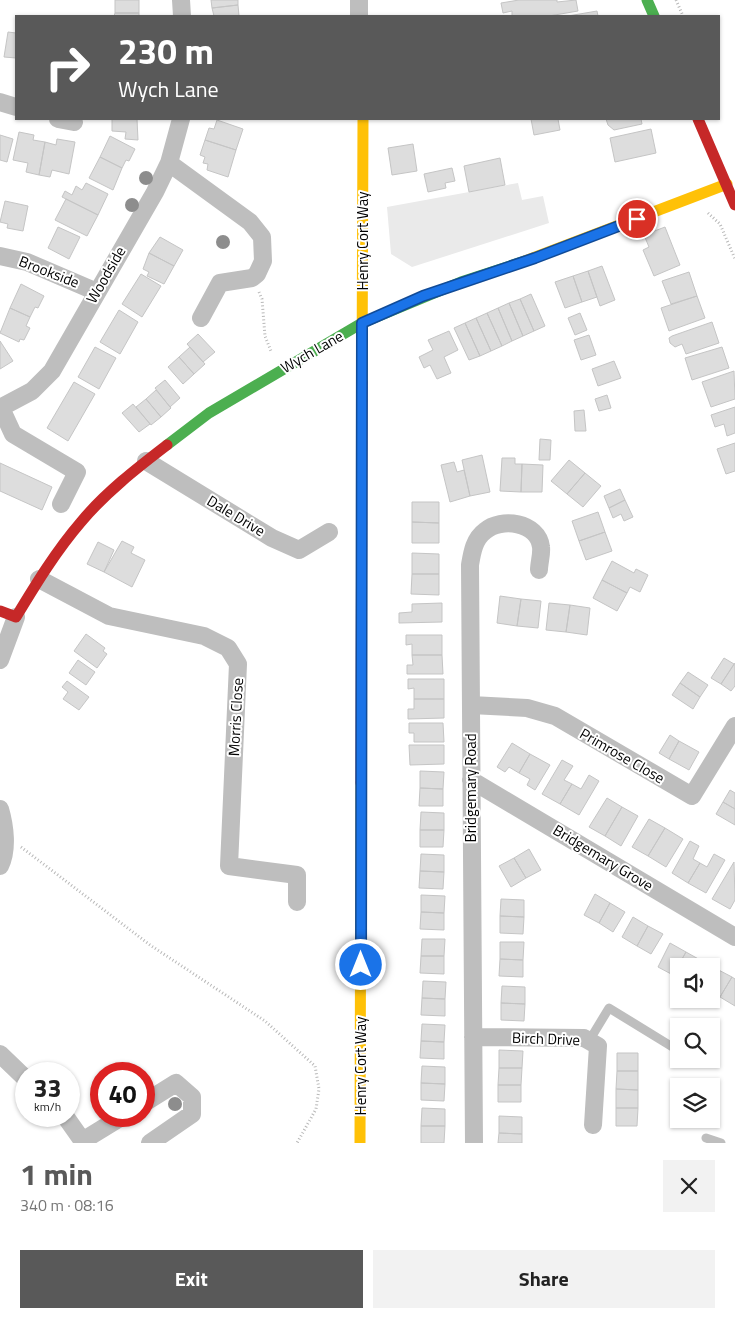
<!DOCTYPE html>
<meta charset="utf-8">
<style>
:root{--surface:#fff;--page:#f2f2f2;--text:#222;--muted:#767676;--accent:#595959}
body{margin:0;font-family:"Titillium Web",sans-serif;background:var(--page);color:var(--text);height:100vh;display:flex;flex-direction:column;font-size:19px;white-space:nowrap}
*{box-sizing:border-box;margin:0}
p{font-size:16px;color:var(--muted)}
.icon{flex:none;width:28px;height:28px;fill:none;stroke:currentColor;stroke-width:2;stroke-linecap:round;stroke-linejoin:round}
.map{position:relative;height:1143px;overflow:hidden}
.panel{display:flex;flex-direction:column;background:var(--surface);flex:1}
.panel>*{flex:none}
.guide{position:absolute;left:15px;top:15px;width:705px;height:105px;border-radius:0px;box-shadow:0 1px 4px #0004;background:#595959;color:#fff;overflow:hidden}
.controls{position:absolute;left:670px;top:958px;display:grid;gap:10px}
.controls a{display:grid;place-items:center;width:50px;height:50px;border-radius:0px;background:var(--surface);box-shadow:0 1px 4px #0004;font-size:25px}
.speed{position:absolute;left:15px;top:1062px;display:flex;gap:10px;font-size:25px;font-weight:700;text-align:center}
.speed>*{display:grid;place-content:center;width:65px;height:65px;border-radius:50%;background:var(--surface);box-shadow:0 1px 4px #0004;line-height:1}
.speed small{font-size:12px;font-weight:400}
.speed .limit{border:8px solid #d22;background:#fff;color:#111}
.pin{position:absolute;display:grid;place-items:center;width:42px;height:42px;color:#fff;margin:-21px;border:2px solid #fff;border-radius:50%;box-shadow:0 1px 5px #0007}
.me{position:absolute;width:55px;margin:-28px;rotate:0deg;stroke-linejoin:round;filter:drop-shadow(0 0 4px #0008)}
.turn{display:flex;align-items:center;gap:18px;height:105px;padding:0 20px;font-size:22px}
.turn .icon{width:65px;height:65px;stroke-width:2.5}
.turn b{display:block;font-size:35px;line-height:42px}
.round{display:grid;place-items:center;flex:none;width:52px;height:52px;border-radius:0px;background:var(--page)}
.overview{display:flex;align-items:center;justify-content:space-between;height:85px;padding:0 20px}
h1{font-size:30px;font-weight:700;line-height:38px;color:var(--accent)}
.primary-button{display:flex;gap:10px;margin-top:auto;padding:10px 20px}
.primary-button a{flex:1;height:58px;border-radius:0px;background:var(--accent);color:#fff;font-size:20px;font-weight:700;line-height:58px;text-align:center}
.primary-button a+a{background:var(--page);color:var(--text)}
.map>svg:first-child{display:block}
</style>
<div class="map">
<svg width="735" height="1143" viewBox="0 0 735 1143">
<rect width="100%" height="100%" fill="#fff"/>
<path fill="#eaeaea" d="M518,183L522,200L543,196L549,223L412,267L391,254L387,207Z"/>
<path fill="#ddd" stroke="#c5c5c5" d="M115,0H139V13H115Z
M211,0H238V5L212,8Z
M519,0H557V2L576,0L578,11L549,16H512V11L503,13L501,3Z
M238,5L239,16H214L212,8Z
M597,11L598,16H568Z
M115,13H139V16H114Z
M8,32L16,33V58L4,57Z
M112,119H137L138,140L125,139L126,132L112,131Z
M531,119H558L560,130L534,135Z
M606,119H641L642,124L614,130L608,125Z
M217,120L243,129L236,150L205,140L209,128L214,129Z
M651,129L656,153L615,162L610,138Z
M19,132L34,135L33,140L45,142L39,175L26,172L28,163L13,160Z
M0,135L13,139L7,162L0,160Z
M110,136L135,149L129,161L126,160L122,168L100,157Z
M57,139L75,142L69,174L52,170L50,177L39,175L45,142L56,145Z
M205,140L236,150L228,177L207,170L208,164L203,163L205,157L200,155Z
M413,144L417,171L392,175L388,148Z
M100,157L122,168L113,190L89,178Z
M500,158L505,185L469,192L464,166Z
M452,168L455,181L445,183L446,188L428,192L424,174Z
M86,183L108,194L98,215L62,197L65,191L72,195L76,186L82,190Z
M66,199L98,215L87,236L55,220Z
M5,201L28,206L23,231L7,228L8,224L0,222Z
M58,227L80,237L69,259L48,248Z
M665,227L680,265L654,276L643,250L649,247L644,235Z
M160,237L183,250L174,266L149,253Z
M149,253L174,266L164,284L147,276L149,272L143,269Z
M602,266L615,300L600,306L588,271Z
M588,271L597,297L582,302L573,276Z
M689,272L697,296L671,304L662,281Z
M141,274L161,286L142,317L122,304Z
M573,276L582,302L565,308L555,282Z
M21,284L44,296L38,308L35,307L30,317L10,308Z
M531,294L545,326L534,331L520,299Z
M697,296L705,318L669,331L661,308Z
M520,299L534,331L523,336L509,303Z
M509,303L523,336L512,341L498,308Z
M10,308L30,317L26,326L30,328L24,340L20,339L19,342L0,333Z
M498,308L512,341L502,346L487,313Z
M119,310L138,322L120,354L100,342Z
M487,313L502,346L491,351L476,318Z
M580,313L587,330L575,335L568,318Z
M476,318L491,351L480,356L465,323Z
M712,322L719,343L686,354L682,344L675,347L670,343L669,338L672,336Z
M465,323L480,356L469,360L454,328Z
M449,331L458,350L444,357L451,373L437,379L430,365L424,368L419,357L433,350L428,340Z
M198,334L215,352L203,362L187,344Z
M589,335L596,355L581,360L574,340Z
M0,341L13,361L0,369Z
M95,347L116,358L99,389L78,377Z
M190,347L205,364L194,374L179,357Z
M722,347L729,368L692,380L685,358Z
M179,357L194,374L183,384L168,367Z
M614,361L621,378L598,386L592,369Z
M734,371L735,399L711,407L702,382Z
M165,380L180,398L170,407L155,388Z
M74,382L95,394L68,441L47,428Z
M156,390L171,408L161,417L146,399Z
M607,395L611,408L599,411L595,399Z
M146,399L161,417L151,425L136,407Z
M133,404L150,424L139,432L122,413Z
M735,407V433L727,436L724,424L715,427L711,415Z
M584,410L586,431H575L574,411Z
M540,439L551,440L550,460H539Z
M735,443V471L726,474L717,449Z
M482,455L490,492L470,496L462,460Z
M502,458H515V464H522L521,492L500,491Z
M569,460L585,473L567,494L551,481Z
M454,462L457,472L464,470L470,496L450,502L441,465Z
M0,463L52,487L42,510L0,491Z
M522,464L543,465L542,492H521Z
M585,473L601,486L583,507L567,494Z
M620,489L625,500L609,508L604,496Z
M625,500L633,517L624,521L621,514L613,518L609,508Z
M412,502H439V523L412,522Z
M598,512L605,532L579,541L572,521Z
M412,522L439,523V543H412Z
M605,532L612,551L586,560L579,541Z
M122,541L134,547L131,553L145,560L132,587L104,572Z
M98,542L114,550L104,572L87,564Z
M412,553L439,554V574H412Z
M612,561L634,573L636,569L648,575L640,592L630,587L627,593L602,580Z
M412,574H439V595L411,594Z
M602,580L627,593L617,611L593,598Z
M500,596L521,599L517,626L497,623Z
M521,599L541,601L538,628L517,626Z
M442,603V622L399,623V613L412,612V604Z
M549,603L570,605L566,632L546,630Z
M570,605L590,608L587,635L566,632Z
M86,634L105,648L103,651L107,654L97,668L74,651Z
M406,635H442V655H412V644L406,645Z
M412,655H442L443,674H407V665H413Z
M724,658L734,664L721,684L711,678Z
M78,660L95,672L86,685L69,673Z
M735,663V686L731,691L721,684Z
M688,672L708,685L700,697L680,683Z
M408,679H444V699H414V688L408,689Z
M67,681L89,697L79,710L63,699L68,692L62,687Z
M680,683L700,697L693,709L672,695Z
M414,699H444V718L408,719V709H414Z
M409,723H443L444,742H414V733H409Z
M670,735L679,741L669,759L659,753Z
M679,741L699,752L689,770L669,759Z
M512,743L530,754L519,773L509,767L505,772L497,767Z
M409,745H444V764L410,765Z
M530,754L550,765L535,790L527,785L530,779L519,773Z
M562,760L573,766L564,780L572,784L560,804L542,794Z
M420,771L444,772L443,789L420,788Z
M589,775L599,781L579,815L560,804L572,784L581,789Z
M420,788L443,789V806H419Z
M730,790L735,793V809L723,802Z
M607,798L622,807L605,836L589,827Z
M723,802L735,809V825L716,814Z
M622,807L638,816L621,846L605,836Z
M421,812L444,813V830H420Z
M649,819L665,828L648,856L632,847Z
M665,828L683,839L666,867L648,856Z
M420,830H444L443,847H420Z
M690,841L699,846L693,859L700,863L688,883L672,873Z
M529,849L541,870L526,878L514,858Z
M421,854L444,855V872L420,871Z
M714,854L725,860L706,893L688,883L700,863L707,867Z
M514,858L526,878L511,887L499,866Z
M734,862L735,900L730,909L712,899Z
M420,871L444,872L443,889L419,888Z
M595,894L610,903L599,923L584,915Z
M421,895L445,896L444,913L421,912Z
M501,899L524,900V917L500,916Z
M610,903L625,912L613,932L599,923Z
M421,912L444,913V930L420,929Z
M500,916L524,917L523,934L500,933Z
M633,917L648,926L637,946L622,937Z
M648,926L663,934L651,954L637,946Z
M422,939H445L444,956H421Z
M500,942H524L523,960L500,959Z
M670,943L686,952L673,975L658,967Z
M686,952L702,961L699,966H679V978L673,975Z
M421,956H444V974L420,973Z
M500,959L523,960V977L499,976Z
M711,966L732,977L720,997L711,992Z
M732,977L735,979V1006L720,997Z
M423,981L446,982L445,999L422,998Z
M502,986L525,987V1004L501,1003Z
M422,998L445,999V1016L421,1015Z
M501,1003L525,1004L524,1021L501,1020Z
M422,1024L445,1025L444,1042L421,1041Z
M421,1041L444,1042V1059L420,1058Z
M499,1050L523,1051L522,1068H499Z
M617,1053H638V1071H617Z
M422,1066L445,1067V1084L421,1083Z
M499,1068H522L521,1085H498Z
M617,1071H638V1090L616,1089Z
M421,1083L445,1084L444,1101L421,1100Z
M498,1085H521V1102H498Z
M616,1089L638,1090V1108H616Z
M422,1108L445,1109V1126H421Z
M616,1108H638L637,1126H616Z
M499,1116L522,1117V1134L499,1133Z
M421,1126H445L444,1143H421Z
M499,1133L522,1134V1143H498Z"/>
<g fill="none" stroke-linecap="round" stroke-linejoin="round">
<path stroke="#b8b8b8" stroke-width="3" stroke-dasharray="1 2.5" stroke-linecap="butt" d="M676,0L683,16
M708,213L720,224L735,259
M259,292L262,299L265,336L271,351
M21,847L150,945L265,1021L315,1066L319,1089L316,1109L297,1143"/>
<path stroke="#bebebe" stroke-width="9" d="M589,1041L609,1008L679,1051
M706,1138L721,1143"/>
<path stroke="#bebebe" stroke-width="18" d="M181,0L182,16
M359,0V16
M0,102L16,107
M58,119L74,122
M169,163L250,222L262,237L263,261L257,274L252,278L220,283L201,318
M0,256L27,262L97,292
M0,408L32,391L52,371L155,192L169,163L181,119
M1,408L13,434L77,472L61,504
M146,461L272,538L299,550L329,532
M39,579L109,616L204,636L228,648L238,664L229,866L297,875V902
M0,660L16,617
M471,705L527,708L555,716L692,796L735,726
M471,780L735,937
M0,809C5,826 8,850 0,866
M473,1037L584,1038L598,1046L593,1125
M0,1054L26,1079
M144,1103L176,1083L192,1097V1114L150,1143
M65,1116L84,1143
M84,1140L123,1116
M474,1143L470,565C472,553 474,539 485,531C501,517 538,522 541,547C542,554 539,563 539,570"/>
<path stroke="#4caf50" stroke-width="11" d="M647,0L654,16
M167,445L209,413L362,323L461,282L525,261"/>
<path stroke="#ffc107" stroke-width="11" d="M525,261L727,184
M362,382L363,119
M360,1143L361,783"/>
<path stroke="#c62828" stroke-width="11" d="M698,119L735,205
M0,611L16,617C36,584 56,551 81,522C105,493 137,468 167,445
M361,783L362,382"/>
</g>
<g fill="#8d8d8d">
<circle cx="146" cy="178" r="7"/>
<circle cx="132" cy="205" r="7"/>
<circle cx="223" cy="242" r="7"/>
<circle cx="175" cy="1104" r="7"/>
</g>
<g fill="none" stroke-linecap="round" stroke-linejoin="round">
<defs>
<path id="route" d="M361,965L362,323L423,296L535,258L637,219"/>
</defs>
<use href="#route" stroke="#114b97" stroke-width="12"/>
<use href="#route" stroke="#1a73e8" stroke-width="9"/>
</g>
<g text-anchor="middle" stroke-width="4" stroke-linejoin="round" paint-order="stroke">
<g font-size="15" fill="#000" stroke="#fff">
<text transform="translate(363 241) rotate(-90)" y="5">Henry Cort Way</text>
<text transform="translate(49 272) rotate(21)" y="5">Brookside</text>
<text transform="translate(106 275) rotate(-60)" y="5">Woodside</text>
<text transform="translate(312 352) rotate(-30)" y="5">Wych Lane</text>
<text transform="translate(236 516) rotate(31)" y="5">Dale Drive</text>
<text transform="translate(236 717) rotate(-87)" y="5">Morris Close</text>
<text transform="translate(622 756) rotate(30)" y="5">Primrose Close</text>
<text transform="translate(471 788) rotate(-90)" y="5">Bridgemary Road</text>
<text transform="translate(603 858) rotate(31)" y="5">Bridgemary Grove</text>
<text transform="translate(546 1039) rotate(2)" y="5">Birch Drive</text>
<text transform="translate(361 1066) rotate(-90)" y="5">Henry Cort Way</text>
</g>
</g>
</svg>
<div class="controls">
<a><svg class="icon" aria-label="sound" viewBox="0 0 24 24"><path d="M4 9h4l5-4v14l-5-4H4zM17 9q2 3 0 6"/></svg></a>
<a><svg class="icon" aria-label="search" viewBox="0 0 24 24"><circle cx="10" cy="10" r="6"/><path d="M15 15l6 6"/></svg></a>
<a><svg class="icon" aria-label="layers" viewBox="0 0 24 24"><path d="M12 4l9 5-9 5-9-5zM3 14l9 5 9-5"/></svg></a>
</div>
<div class="speed"><div>33<small>km/h</small></div><div class="limit">40</div></div>
<div class="pin" style="left:637px;top:219px;background:#d93025"><svg class="icon" aria-label="arrive" viewBox="0 0 24 24"><path d="M6 21V4h12l-3 4 3 4H6"/></svg></div>
<svg class="me" style="left:361px;top:965px" viewBox="-20 -20 40 40"><circle r="17" fill="#1a73e8" stroke="#fff" stroke-width="3"/><path d="M0-11L8 9 0 5-8 9z" fill="#fff"/></svg>
<div class="guide">
<div class="turn"><svg class="icon" aria-label="right" viewBox="0 0 24 24"><path d="M7 20v-9h11M14 6l5 5-5 5"/></svg><div><b>230 m</b>Wych Lane</div></div>
</div>
</div>
<section class="panel">
<div class="overview"><div><h1>1 min</h1><p>340 m · 08:16</p></div><a class="round"><svg class="icon" aria-label="close" viewBox="0 0 24 24"><path d="M6 6l12 12M18 6L6 18"/></svg></a></div>
<div class="primary-button"><a>Exit</a><a>Share</a></div>
</section>
